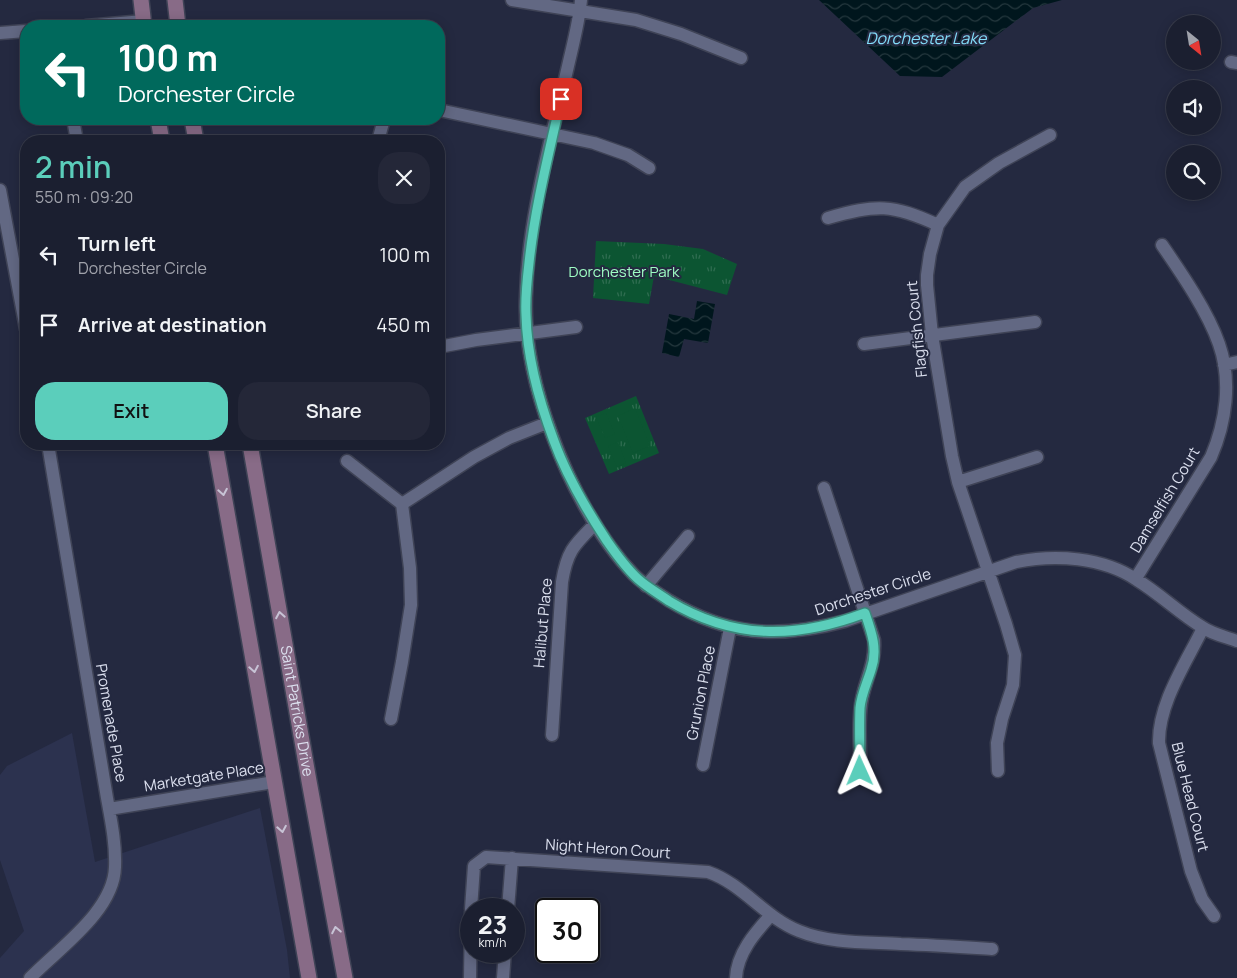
<!DOCTYPE html>
<meta charset="utf-8">
<style>
:root{--surface:#1b1f30;--page:#242738;--text:#f1f3f6;--muted:#a0a2ab;--line:#393d4c;--accent:#5bcebb}
body{margin:0;font-family:Manrope,sans-serif;background:var(--page);color:var(--text);height:100vh;display:flex;flex-direction:column;font-size:19px;white-space:nowrap}
*{box-sizing:border-box;margin:0}
p{font-size:16px;color:var(--muted)}
.icon{flex:none;width:28px;height:28px;fill:none;stroke:currentColor;stroke-width:2;stroke-linecap:round;stroke-linejoin:round}
.map{position:relative;flex:1;overflow:hidden}
.side{position:absolute;left:20px;top:135px;width:425px;height:315px;display:flex;flex-direction:column;background:var(--surface);border-radius:20px;box-shadow:0 2px 12px #0003,0 0 0 1px var(--line)}
.side>*{flex:none}
.top-card{position:absolute;left:20px;top:20px;width:425px;height:105px;border-radius:20px;box-shadow:0 2px 12px #0003,0 0 0 1px var(--line);background:#00695c;color:#fff;overflow:hidden}
.needle{width:32px;rotate:150deg}
.buttons{position:absolute;left:1166px;top:15px;display:grid;gap:10px}
.buttons a{display:grid;place-items:center;width:55px;height:55px;border-radius:50%;background:var(--surface);box-shadow:0 2px 12px #0003,0 0 0 1px var(--line);font-size:25px}
.speed{position:absolute;left:460px;top:898px;display:flex;gap:10px;font-size:25px;font-weight:700;text-align:center}
.speed>*{display:grid;place-content:center;width:65px;height:65px;border-radius:50%;background:var(--surface);box-shadow:0 2px 12px #0003,0 0 0 1px var(--line);line-height:1}
.speed small{font-size:12px;font-weight:400}
.speed .limit{border:2px solid #111;border-radius:8px;background:#fff;color:#111}
.pin{position:absolute;display:grid;place-items:center;width:42px;height:42px;color:#fff;margin:-21px;border-radius:10px;box-shadow:0 2px 8px #0006}
.me{position:absolute;width:55px;margin:-28px;rotate:359deg;stroke-linejoin:round;filter:drop-shadow(0 0 4px #0008)}
.turn{display:flex;align-items:center;gap:18px;height:105px;padding:0 15px;font-size:22px}
.turn .icon{width:65px;height:65px;stroke-width:2.5}
.turn b{display:block;font-size:35px;line-height:42px}
.round{display:grid;place-items:center;flex:none;width:52px;height:52px;border-radius:20px;background:var(--page)}
.summary{display:flex;align-items:center;justify-content:space-between;height:85px;padding:0 15px}
h1{font-size:30px;font-weight:600;line-height:38px;color:var(--accent)}
.cta{display:flex;gap:10px;margin-top:auto;padding:10px 15px}
.cta a{flex:1;height:58px;border-radius:20px;background:var(--accent);color:#111;font-size:20px;font-weight:600;line-height:58px;text-align:center}
.cta a+a{background:var(--page);color:var(--text)}
ul{padding:0;list-style:none}
li{display:flex;align-items:center;gap:15px;height:70px;padding:0 15px}
li div{flex:1}
li b{display:block;font-size:19px}
li em{font-style:normal}
.map>svg:first-child{display:block}
</style>
<div class="map">
<svg width="1237" height="978" viewBox="0 0 1237 978">
<defs>
<pattern id="grass-tufts" width="24" height="20" patternUnits="userSpaceOnUse" patternTransform="scale(1.25)"><rect width="24" height="20" fill="#0c5532"/><path d="M3 7l-1-3M5 7V3M7 7l1-3M15 17l-1-3M17 17v-4M19 17l1-3" fill="none" stroke="#2f6d50"/></pattern>
<pattern id="water-waves" width="16" height="10" patternUnits="userSpaceOnUse" patternTransform="scale(1.25)"><rect width="16" height="10" fill="#00161d"/><path d="M0 5q4-4 8 0t8 0" fill="none" stroke="#25383e"/></pattern>
</defs>
<rect width="100%" height="100%" fill="#242940"/>
<path fill="#2c324f" d="M72,733L95,862L260,808L287,950L290,978H0V958L24,931L0,860V775L7,766Z"/>
<path fill="url(#grass-tufts)" d="M596,241L664,244L703,249L737,264L727,295L654,276L649,304L593,298Z
M636,396L659,453L609,474L585,418Z"/>
<path fill="#0c5532" d="M635,408L650,446L633,453L618,416Z
M606,413L615,434L605,438L596,417Z
M618,442L626,463L617,467L608,446Z"/>
<path fill="url(#water-waves)" d="M819,0H1062L1033,8L942,77L900,76Z
M697,301L715,304L708,343L684,339L679,357L662,353L669,314L694,319Z"/>
<g fill="none" stroke-linecap="round" stroke-linejoin="round">
<defs>
<path id="street" d="M512,0L636,20L681,34L741,58
M581,0C579,22 573,44 568,66C551,141 528,218 526,296C524,342 536,392 552,435C569,482 599,539 634,575C644,585 656,592 668,600C727,636 778,639 845,621L1016,562C1055,554 1103,557 1137,580C1160,594 1179,613 1202,627C1212,634 1226,637 1237,641
M86,26L144,21
M0,33L26,31
M1231,62L1237,63
M439,110L594,143L628,155L649,168
M73,119L77,141
M378,141L384,119
M0,190L26,329
M828,218C877,204 892,204 938,225
M864,344L1035,322
M439,347L476,340L576,327
M1224,365L1237,362
M347,461L402,504
M958,482L1037,457
M824,488L874,640C876,665 864,681 861,704C858,726 860,749 861,771
M1136,578L1211,457C1226,422 1232,381 1219,344C1208,312 1182,274 1162,245
M646,586L688,536
M1203,628C1186,663 1158,704 1159,743L1191,871L1202,899L1214,916
M391,719L402,662L411,605L410,568L402,504L474,457L509,438L547,423
M552,735L562,582C567,551 574,545 595,524
M703,765L730,628
M998,771L997,743L1002,719L1013,685L1015,655L1006,624L958,482L952,456L932,335L927,285V275L930,254L938,225L965,187L999,163L1050,135
M109,809L274,782
M471,909L474,866L486,857L708,872C743,884 764,917 799,931C831,944 867,942 901,944C931,945 961,947 992,949
M508,909L512,858
M30,978C58,949 114,911 115,867C116,844 111,820 107,798L48,444
M470,978L471,912
M503,978L505,951
M736,978C737,953 755,933 771,915"/>
<g id="secondary">
<path d="M141,0L144,26"/>
<path d="M175,0L178,26"/>
<path d="M158,119L162,141"/>
<path d="M192,119L196,141"/>
<path d="M215,444L309,978"/>
<path id="s1" d="M250,444L309,781L345,978"/>
</g>
</defs>
<use href="#street" stroke="#3f4356" stroke-width="15"/>
<use href="#secondary" stroke="#3f4356" stroke-width="18"/>
<use href="#street" stroke="#626883" stroke-width="12"/>
<use href="#secondary" stroke="#886b87" stroke-width="15"/>
</g>
<defs><path id="oneway-chevron" d="M-2-3.5L2.5 0L-2 3.5" fill="none" stroke-width="1.6" stroke-linecap="round" stroke-linejoin="round" transform="scale(1.25)"/></defs>
<g stroke="#c7c3d5">
<use href="#oneway-chevron" transform="translate(223 492) rotate(80)"/>
<use href="#oneway-chevron" transform="translate(280 615) rotate(-100)"/>
<use href="#oneway-chevron" transform="translate(254 669) rotate(80)"/>
<use href="#oneway-chevron" transform="translate(282 829) rotate(80)"/>
<use href="#oneway-chevron" transform="translate(336 930) rotate(-101)"/>
</g>
<g fill="none" stroke-linecap="round" stroke-linejoin="round">
<defs>
<path id="route" d="M561,99C549,153 535,207 529,263C527,280 525,298 526,315C527,358 539,401 554,441C567,477 586,509 607,541C616,554 626,568 638,579C647,587 659,594 669,601C734,640 796,639 865,613C872,633 878,650 871,670C867,683 861,695 860,708C859,729 860,750 860,771"/>
</defs>
<use href="#route" stroke="#3b867a" stroke-width="12"/>
<use href="#route" stroke="#5bcebb" stroke-width="9"/>
</g>
<g text-anchor="middle" stroke-width="4" stroke-linejoin="round" paint-order="stroke">
<g font-size="15" fill="#9efcc3" stroke="#242940">
<text x="624" y="277">Dorchester Park</text>
</g>
<g font-size="15" fill="#dce0ef" stroke="#242940">
<text transform="translate(917 329) rotate(-96)" y="5">Flagfish Court</text>
<text transform="translate(1165 500) rotate(-59)" y="5">Damselfish Court</text>
<text transform="translate(873 592) rotate(-18)" y="5">Dorchester Circle</text>
<text transform="translate(543 623) rotate(-85)" y="5">Halibut Place</text>
<text transform="translate(701 693) rotate(-79)" y="5">Grunion Place</text>
<text dy="5" stroke="none"><textPath href="#s1" startOffset="271">Saint Patricks Drive</textPath></text>
<text transform="translate(111 723) rotate(80)" y="5">Promenade Place</text>
<text transform="translate(204 777) rotate(-9)" y="5">Marketgate Place</text>
<text transform="translate(1190 797) rotate(76)" y="5">Blue Head Court</text>
<text transform="translate(608 849) rotate(4)" y="5">Night Heron Court</text>
</g>
<g font-size="16" font-style="italic" fill="#83ddfa" stroke="#242940">
<text x="926" y="44">Dorchester Lake</text>
</g>
</g>
</svg>
<div class="buttons">
<a><svg class="needle" viewBox="-14 -14 28 28"><path d="M0-13l5 13h-10z" fill="#e53935"/><path d="M0 13l5-13h-10z" fill="#a0a2ab"/></svg></a>
<a><svg class="icon" aria-label="sound" viewBox="0 0 24 24"><path d="M4 9h4l5-4v14l-5-4H4zM17 9q2 3 0 6"/></svg></a>
<a><svg class="icon" aria-label="search" viewBox="0 0 24 24"><circle cx="10" cy="10" r="6"/><path d="M15 15l6 6"/></svg></a>
</div>
<div class="speed"><div>23<small>km/h</small></div><div class="limit">30</div></div>
<div class="pin" style="left:561px;top:99px;background:#d93025"><svg class="icon" aria-label="arrive" viewBox="0 0 24 24"><path d="M6 21V4h12l-3 4 3 4H6"/></svg></div>
<svg class="me" style="left:860px;top:771px" viewBox="-20 -20 40 40"><path d="M0-17L14 15 0 8-14 15z" fill="#5bcebb" stroke="#fff" stroke-width="4"/></svg>
<div class="top-card">
<div class="turn"><svg class="icon" aria-label="left" viewBox="0 0 24 24"><path d="M17 20v-9H6M10 6l-5 5 5 5"/></svg><div><b>100 m</b>Dorchester Circle</div></div>
</div>
<section class="side">
<div class="summary"><div><h1>2 min</h1><p>550 m · 09:20</p></div><a class="round"><svg class="icon" aria-label="close" viewBox="0 0 24 24"><path d="M6 6l12 12M18 6L6 18"/></svg></a></div>
<ul>
<li><svg class="icon" aria-label="left" viewBox="0 0 24 24"><path d="M17 20v-9H6M10 6l-5 5 5 5"/></svg><div><b>Turn left</b><p>Dorchester Circle</p></div><em>100 m</em></li>
<li><svg class="icon" aria-label="arrive" viewBox="0 0 24 24"><path d="M6 21V4h12l-3 4 3 4H6"/></svg><div><b>Arrive at destination</b></div><em>450 m</em></li>
</ul>
<div class="cta"><a>Exit</a><a>Share</a></div>
</section>
</div>
